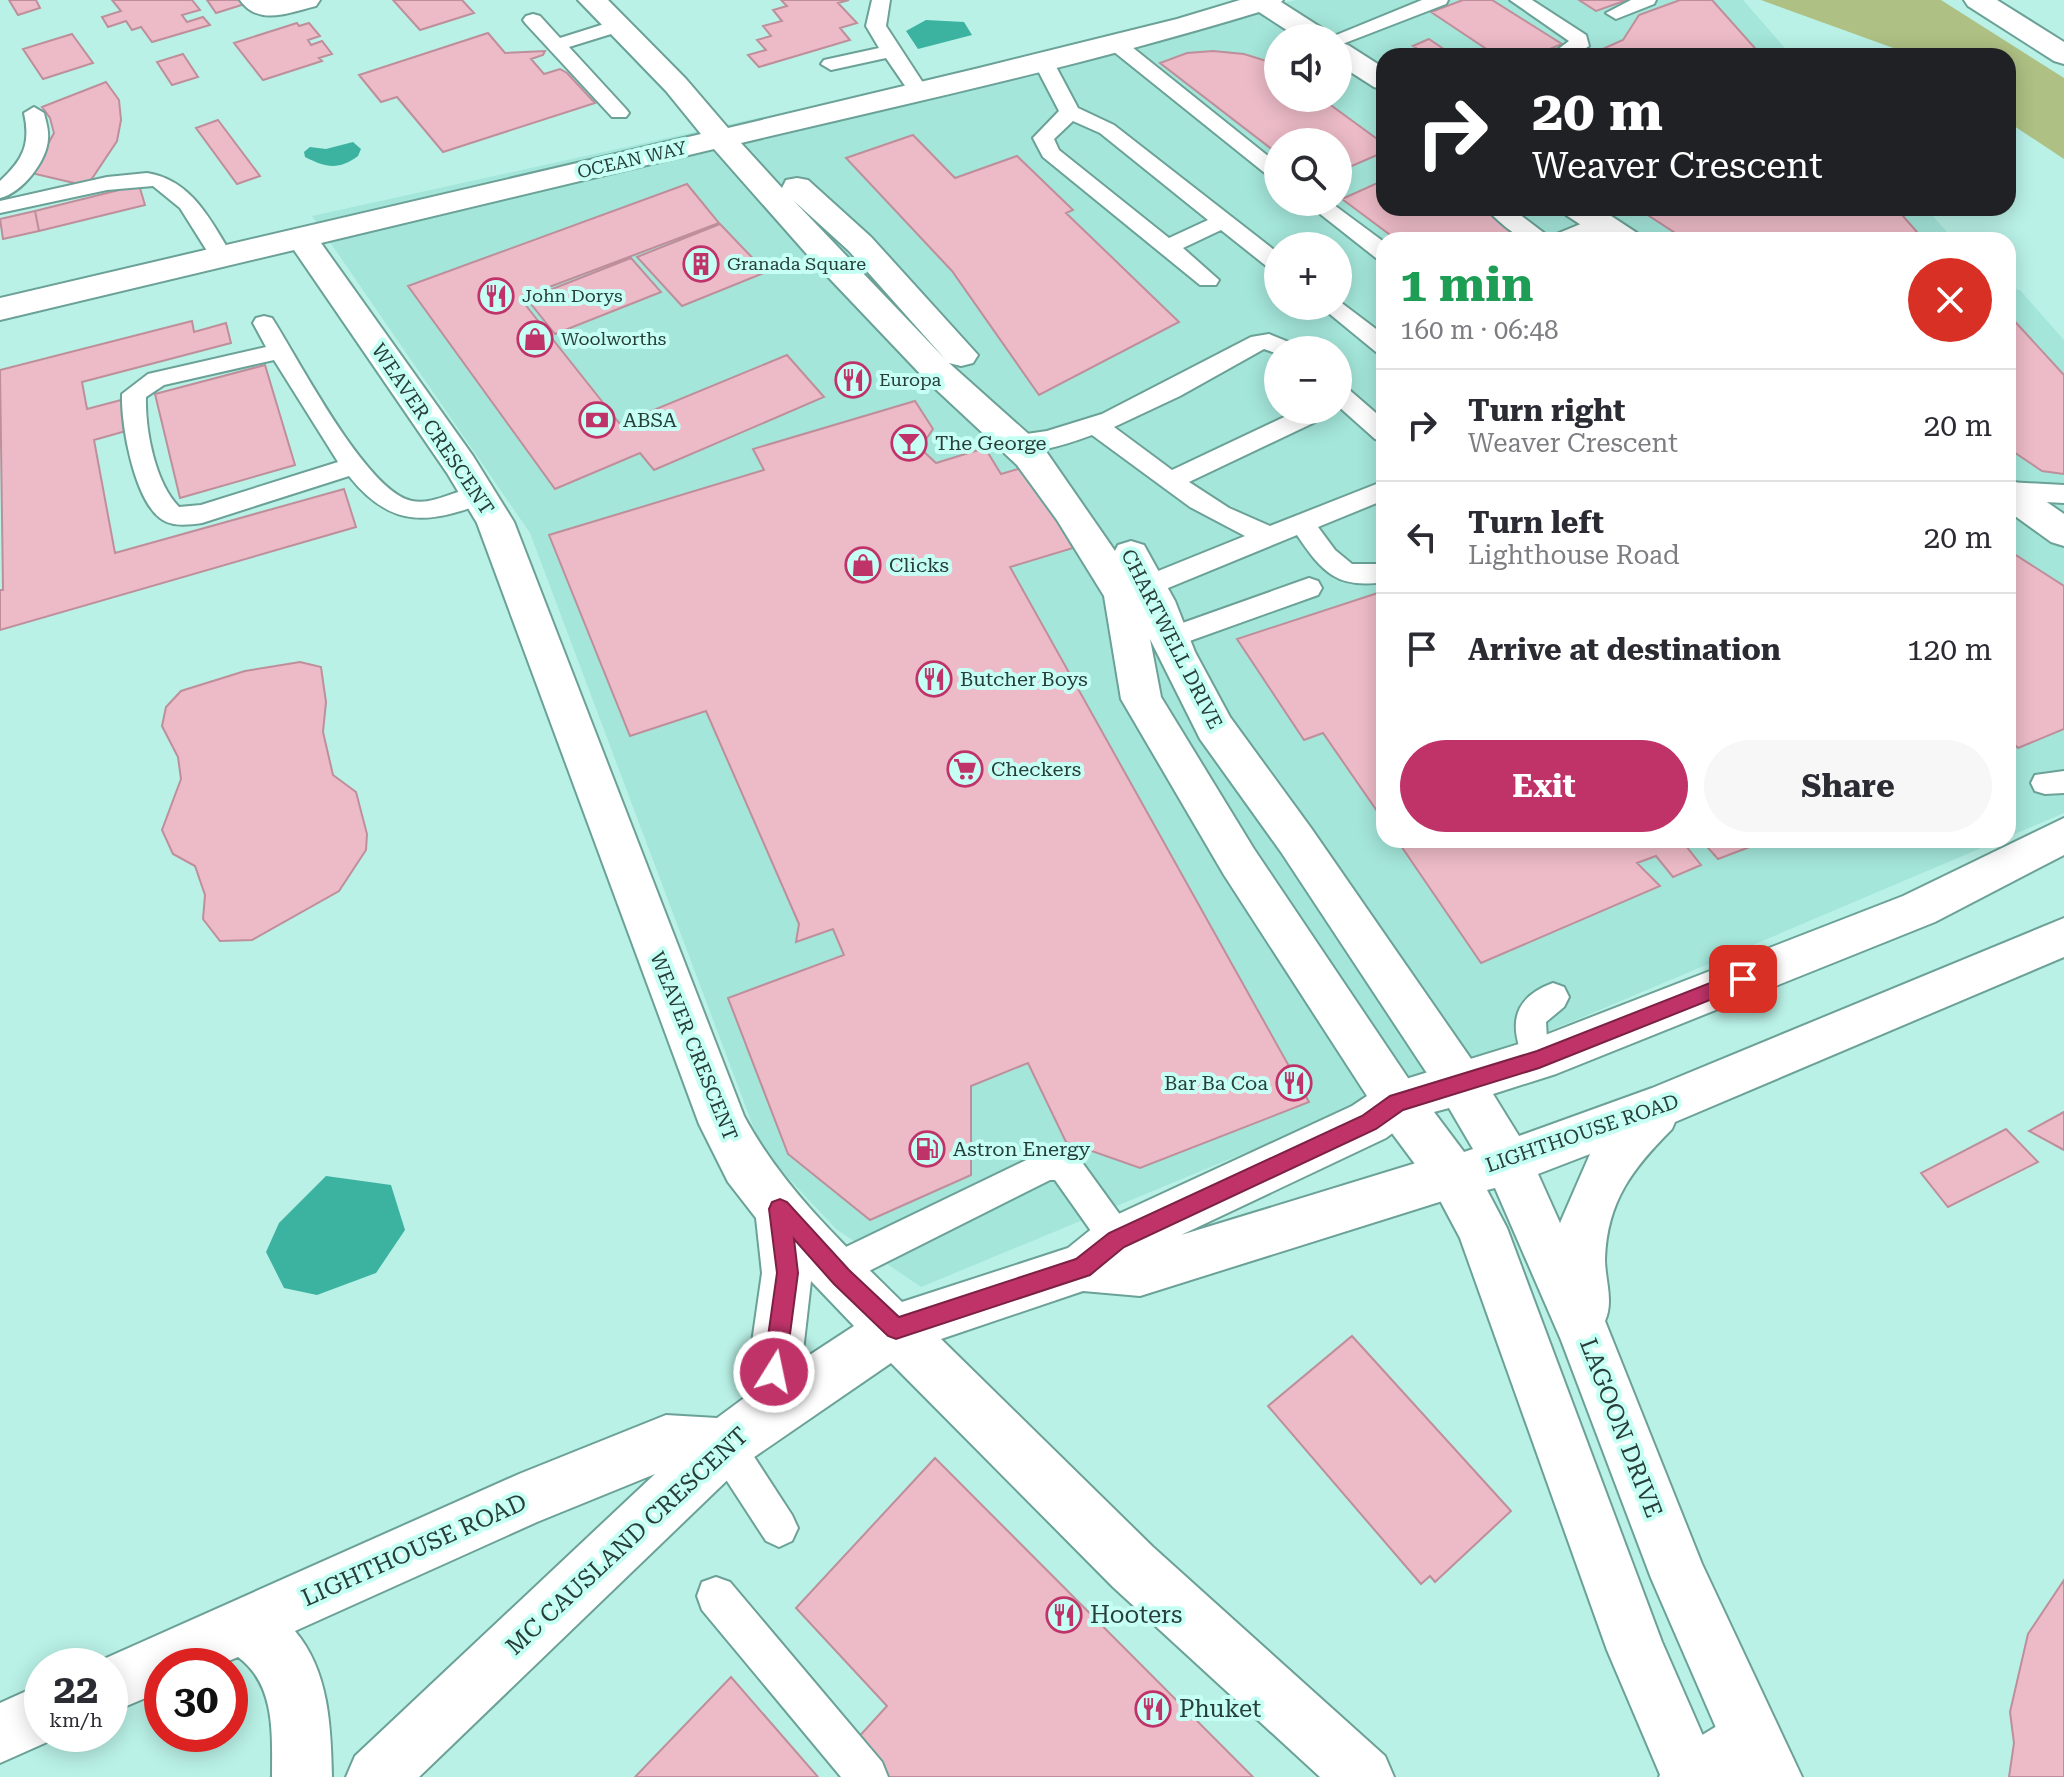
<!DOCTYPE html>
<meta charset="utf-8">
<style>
:root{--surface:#fff;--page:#f7f7f7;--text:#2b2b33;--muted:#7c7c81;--line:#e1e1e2;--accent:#bf3369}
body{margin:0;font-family:"Roboto Serif",serif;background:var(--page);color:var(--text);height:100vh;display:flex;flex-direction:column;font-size:30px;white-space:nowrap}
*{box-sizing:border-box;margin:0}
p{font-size:26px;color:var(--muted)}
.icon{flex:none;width:44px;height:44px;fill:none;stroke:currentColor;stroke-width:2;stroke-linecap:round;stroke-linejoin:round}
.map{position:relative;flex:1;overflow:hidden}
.panel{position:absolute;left:1376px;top:232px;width:640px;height:616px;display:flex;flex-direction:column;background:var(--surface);border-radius:24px;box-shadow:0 4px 20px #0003}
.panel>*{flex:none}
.guide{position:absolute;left:1376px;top:48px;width:640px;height:168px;border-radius:24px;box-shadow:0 4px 20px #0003;background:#202124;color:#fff;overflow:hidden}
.controls{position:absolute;left:1264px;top:24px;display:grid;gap:16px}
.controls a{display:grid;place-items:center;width:88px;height:88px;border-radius:50%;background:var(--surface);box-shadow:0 4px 20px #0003;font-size:40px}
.speed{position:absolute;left:24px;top:1648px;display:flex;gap:16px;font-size:40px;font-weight:700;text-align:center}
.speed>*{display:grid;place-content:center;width:104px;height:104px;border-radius:50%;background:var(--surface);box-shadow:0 4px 20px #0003;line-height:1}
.speed small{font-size:20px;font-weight:400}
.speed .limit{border:12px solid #d22;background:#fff;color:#111}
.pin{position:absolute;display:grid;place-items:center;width:68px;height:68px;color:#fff;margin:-34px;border-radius:16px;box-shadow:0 4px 12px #0006}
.me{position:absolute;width:88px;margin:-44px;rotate:10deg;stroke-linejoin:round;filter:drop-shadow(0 0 6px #0008)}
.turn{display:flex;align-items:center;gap:28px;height:168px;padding:0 24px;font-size:36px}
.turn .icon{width:104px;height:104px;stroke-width:2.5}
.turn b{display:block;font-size:56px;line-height:68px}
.round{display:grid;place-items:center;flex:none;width:84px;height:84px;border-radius:42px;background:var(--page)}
.overview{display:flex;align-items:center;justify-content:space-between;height:136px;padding:0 24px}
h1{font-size:48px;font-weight:700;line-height:60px;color:#1e9e55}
.button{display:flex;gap:16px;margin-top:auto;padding:16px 24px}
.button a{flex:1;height:92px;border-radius:48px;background:var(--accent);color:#fff;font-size:32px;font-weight:700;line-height:92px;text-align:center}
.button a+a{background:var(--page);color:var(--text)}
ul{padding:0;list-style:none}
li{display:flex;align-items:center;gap:24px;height:112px;padding:0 24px;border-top:2px solid var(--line)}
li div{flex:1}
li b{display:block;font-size:30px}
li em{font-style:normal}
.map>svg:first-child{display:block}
</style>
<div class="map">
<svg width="2064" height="1777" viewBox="0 0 2064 1777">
<rect width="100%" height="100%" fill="#b9f1e6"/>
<path fill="#a4e6da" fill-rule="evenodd" d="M1296,0H1743L1792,56H1384V208H1926L1954,240H1384V840H2000L1576,1020L1254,1149L921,1287L836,1229L762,1150L530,533L312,216ZM1278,38H1338V98H1278ZM1278,142H1338V202H1278ZM1278,246H1338V306H1278ZM1278,350H1338V410H1278Z
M2008,288L2020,290L2064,340V813L2008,837Z"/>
<path fill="#aec083" d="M1761,0H1941L2064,78V159L2008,122V56H1906L1896,49Z"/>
<path fill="#3cb2a1" d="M926,20L964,22L972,35L918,49L906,31Z
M353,142L361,149L358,156C338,171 325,167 305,157L304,152L310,147L326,149Z
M326,1176L391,1185L405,1230L376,1273L317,1295L284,1288L266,1252L279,1223Z"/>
<path fill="#ecbbc7" stroke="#be8f9b" stroke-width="2" d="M9,0H36L40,8L18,15Z
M112,0H192L200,10L182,15L187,22L203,17L210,25L152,42L141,27L132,30L126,21L108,27L102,17L121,11Z
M207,0H242L245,4L216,13Z
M393,0H462L474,13L420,30Z
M781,0H849L838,3L857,23L840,28L850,40L759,67L748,55L766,50L757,40L771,36L763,26L782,21L773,10L787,6Z
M1463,0H1492L1562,44L1533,56H1497L1431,12Z
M1579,0H1627L1596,11Z
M1680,0H1712L1762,56H1587L1623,40L1639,15Z
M297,23L299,26L309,23L320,36L308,40L311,45L322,41L332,54L319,58L322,61L263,80L234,43Z
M488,33L505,53L545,51L543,55L531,59L544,74L560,69L567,73L595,103L443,152L397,97L381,102L359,75Z
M72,34L93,63L43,79L23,49Z
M1429,39L1454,56H1429L1413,46Z
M1213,51L1244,54L1273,63L1278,67V98H1321L1384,144V152L1338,172V142H1278V154L1160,63L1187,53Z
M183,54L198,77L172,85L157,62Z
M106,82L119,100L121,120L117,141L87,186L27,172L40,159L54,133L50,118L42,107Z
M218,120L260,176L237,184L196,128Z
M913,135L955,178L1017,156L1073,210L1066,213L1179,322L1039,395L952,271L846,158Z
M1384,180V208H1481L1527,240H1397L1342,199Z
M687,184L719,223L520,298L620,424L787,355L824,397L654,470L640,453L555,489L408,286Z
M139,185L145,205L39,231L35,211Z
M1637,208H1896L1924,240H1686Z
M35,211L39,231L3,239L0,219Z
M720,224L766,272L682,306L637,257Z
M631,258L661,292L555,334L527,299Z
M2008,314L2064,375V474L2042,471L2008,448Z
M192,321L194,332L226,323L231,343L82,382L87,409L121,400L122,409L130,407L126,431L94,440L115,553L344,489L356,527L0,630V590H3L0,370Z
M265,365L295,465L180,498L155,394Z
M915,401L933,429L920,448L936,463L985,448L1001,474L1025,467L1073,548L1010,567L1309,1102L1140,1168L1066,1142L1028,1063L971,1086V1175L870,1220L788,1154L728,998L844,955L833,929L796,942L799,924L706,711L630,736L549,535L764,470L753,449Z
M2008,550L2064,586V729L2018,748L2008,738Z
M1384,591V821L1323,733L1304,740L1237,639Z
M300,662L321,667L326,702L323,732L333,775L356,792L367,834L366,850L339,891L252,940L220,941L203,919L205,895L195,866L173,854L162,830L181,779L178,757L162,726L166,707L181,691L245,671Z
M1397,840H1687L1683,842L1701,865L1673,877L1656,856L1637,863L1660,886L1481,963Z
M1701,840H1768L1718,859Z
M2064,1112V1150L2029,1131Z
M2006,1129L2038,1162L1948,1207L1921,1173Z
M1352,1336L1511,1511L1435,1582L1430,1576L1421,1584L1268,1406Z
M935,1458L1253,1777H886L855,1741L887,1706L796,1608Z
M2064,1580V1777H2009L2014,1743L2010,1712L2028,1634Z
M731,1677L818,1777H635Z"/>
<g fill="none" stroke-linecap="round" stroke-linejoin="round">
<defs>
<path id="service" d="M872,0H890L886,26L929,92L926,96H912L886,58L831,70L821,64L824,60L879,48L866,26Z
M1422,0H1448L1446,4L1345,43L1338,45V38H1329Z
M1510,0H1532L1586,35L1589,46L1574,56H1549L1569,41Z
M1631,0H1656L1654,4L1616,19L1606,13Z
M533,14L540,16L560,38L617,20L624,22L627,26L624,30L569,47L626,109L629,113L626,117H612L526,24L523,20L526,16Z
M1115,37L1122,39L1278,164V180L1271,178L1108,47L1105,43L1108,39Z
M1043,55L1053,61L1078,108L1114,125L1278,253V271L1270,269L1221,230L1183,248L1219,280L1216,285H1200L1043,157L1033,138L1059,111L1033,61ZM1073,121L1100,133L1208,220L1169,238L1059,150L1054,139Z
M34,107L44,113C46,122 49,130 48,139C47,161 22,193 0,198V181C23,160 31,144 24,113Z
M147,173C192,180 211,221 233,257L230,262H214L180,208L153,186L107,190L0,213V201L107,177Z
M1305,202H1330L1384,242V260L1376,258Z
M1486,208H1511L1552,239L1554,235L1600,216L1611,223C1598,239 1545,246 1526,240C1514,235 1494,218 1486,208Z
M1339,301L1384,335V354L1376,352L1320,306H1338Z
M264,316L272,318C298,358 366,492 412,501C439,506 464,482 489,489L493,495L489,501C430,524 392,530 349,476L202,523C188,525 171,527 160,518C134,498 121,425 122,394L148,374L266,347L253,323L256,318ZM274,360L338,462L201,505L179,507C155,483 145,430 146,397L164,385Z
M1269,334L1296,345L1300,350H1278V354L1264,349L1180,396L1114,427L1172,470L1299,410H1331L1328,416L1189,482L1229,508L1270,526L1384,481V500L1318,527L1335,550L1352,564H1384V582C1337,589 1322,572 1297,535L1134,602L1125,605L1116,602L1112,595L1116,588L1245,536L1190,507L1092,435C1068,444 1032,456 1006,449L1003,443L1006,437L1047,431L1102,414L1251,337Z
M1338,385L1346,387L1384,420V441L1375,439L1338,406Z
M2008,482L2064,485V503L2008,500Z
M1309,578L1318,581L1322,588L1318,595L1170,648L1160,645L1157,638L1160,631Z
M2064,771V793L2045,794L2035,791L2031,783L2035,775Z
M1553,983L1564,987L1569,997L1564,1007L1546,1022L1547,1039L1555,1059L1550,1069L1539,1073L1528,1069C1510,1031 1507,1000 1553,983Z
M1047,1150H1064L1076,1154L1139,1241L1144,1253L1139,1265L1127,1269L1115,1265L1055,1180H1050L847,1282L835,1287L823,1282L818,1270L823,1258Z
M725,1427L738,1432L792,1515L798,1528L792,1541L779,1547L766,1541L712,1458L707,1445L712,1432Z
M716,1577L730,1582L882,1762L888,1777H841L702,1610L697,1596L702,1582Z"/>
<path id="minor" d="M240,0H320L316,6C290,12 259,27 240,0Z
M578,0H608L686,79L728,128L979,68L1177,19L1240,0H1283L1281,2L1328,32L1332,38H1299L1259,12C1089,64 914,102 741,143L782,188L786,180L797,178L808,180L871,237L978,355L973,363L961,366L949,363L1043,447L1115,551L1118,545L1131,541L1144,545L1175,601L1195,652L1230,717L1311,828L1478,1069L1485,1084L1478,1099L1461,1105L1444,1099L1281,852L1200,739L1150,639L1161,697L1254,849L1414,1087L1421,1102L1414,1117L1386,1138L1181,1235L1452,1152L1469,1159L1477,1175L1469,1191L1452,1198L1140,1296L1083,1291L941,1339L1153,1547L1385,1756L1394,1777H1320L1113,1587L891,1363L744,1464L419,1777H346L355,1756L655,1474L537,1522L295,1631C329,1671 331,1727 332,1777H272C272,1734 276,1685 238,1657L217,1666H162V1691L110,1713V1666H88L519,1474L666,1415L717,1418L744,1398L762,1273L756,1218L728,1182L699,1124L477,523L447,473L294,250L0,320V298L701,134L666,91ZM714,149L812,260L927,381L1017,465L1057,520L1104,596L1121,699L1224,875L1367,1096L1352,1106L1099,1223L1068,1248L902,1302C844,1245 782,1187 744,1116L514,522L473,456L321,243ZM793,200L849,251L946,360ZM811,1281L854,1326L802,1360Z
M1338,42L1348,45L1384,68V90L1374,87L1338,64Z
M1561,208H1599L1637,233L1642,240H1604L1566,215Z
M2008,480L2021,484L2064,514V546L2051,542L2008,511Z
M42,1684V1734L63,1735L0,1763V1703Z
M1751,1709L1772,1718L1781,1739L1772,1760L1745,1777H1659L1668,1756L1730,1718Z"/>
<path id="tertiary" d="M2064,818V855L1935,922L1556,1074L1493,1094L1519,1136L1652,1088L2064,918V957L1675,1122L1672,1129C1633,1168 1607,1201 1605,1259C1605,1280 1614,1301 1605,1321L1702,1564L1802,1777H1739L1730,1760L1651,1578L1561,1340L1495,1188L1487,1190L1507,1228L1662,1642L1721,1777H1661L1607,1650L1460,1238L1435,1191L1380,1117L1373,1102L1380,1087L1535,1039L1903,896ZM1449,1108L1473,1149L1464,1152L1434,1112ZM1590,1154L1560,1223L1538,1174Z"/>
<path id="trunk" d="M1964,0H1997L2064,42V64L2054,61L1968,6Z"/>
</defs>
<use href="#service" stroke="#6ba197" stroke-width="4"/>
<use href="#minor" stroke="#6ba197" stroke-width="4"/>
<use href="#tertiary" stroke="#6ba197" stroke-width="4"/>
<use href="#trunk" stroke="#6ba197" stroke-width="4"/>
<use href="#service" fill="#fff" fill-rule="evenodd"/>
<use href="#minor" fill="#fff" fill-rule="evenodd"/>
<use href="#tertiary" fill="#fff" fill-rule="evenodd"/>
<use href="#trunk" fill="#fff" fill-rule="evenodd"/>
</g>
<path fill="#bf3369" stroke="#7c2144" stroke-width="2" d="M1743,970L1750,973L1753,979L1750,984L1539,1068L1403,1110L1376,1129L1124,1247L1090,1275L896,1339L888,1336L834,1284L794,1239L798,1273L785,1372L782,1380L774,1383L766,1380L763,1372L777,1273L769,1209L772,1202L780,1199L787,1202L849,1270L899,1317L1076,1259L1109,1233L1362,1116L1390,1096L1537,1051Z"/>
<defs>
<symbol id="building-ring" viewBox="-11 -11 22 22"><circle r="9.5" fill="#c6fff4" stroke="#bf3369" stroke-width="1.5"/><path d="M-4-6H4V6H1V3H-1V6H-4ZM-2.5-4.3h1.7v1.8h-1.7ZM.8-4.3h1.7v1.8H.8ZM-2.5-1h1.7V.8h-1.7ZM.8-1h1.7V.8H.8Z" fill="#bf3369"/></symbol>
<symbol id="restaurant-ring" viewBox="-11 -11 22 22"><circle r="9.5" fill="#c6fff4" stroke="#bf3369" stroke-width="1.5"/><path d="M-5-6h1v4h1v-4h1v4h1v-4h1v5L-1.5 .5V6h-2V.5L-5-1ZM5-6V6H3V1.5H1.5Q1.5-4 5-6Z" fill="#bf3369"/></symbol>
<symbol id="shop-ring" viewBox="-11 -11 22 22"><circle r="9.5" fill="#c6fff4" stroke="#bf3369" stroke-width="1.5"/><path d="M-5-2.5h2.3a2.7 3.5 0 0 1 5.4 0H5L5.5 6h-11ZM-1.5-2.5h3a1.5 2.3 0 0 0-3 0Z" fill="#bf3369"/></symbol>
<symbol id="bank-ring" viewBox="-11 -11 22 22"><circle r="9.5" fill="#c6fff4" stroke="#bf3369" stroke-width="1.5"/><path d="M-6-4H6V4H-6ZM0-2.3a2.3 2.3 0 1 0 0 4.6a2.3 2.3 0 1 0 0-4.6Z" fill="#bf3369"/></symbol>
<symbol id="bar-ring" viewBox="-11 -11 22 22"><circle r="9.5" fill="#c6fff4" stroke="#bf3369" stroke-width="1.5"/><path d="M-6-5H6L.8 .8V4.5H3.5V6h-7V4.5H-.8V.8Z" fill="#bf3369"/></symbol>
<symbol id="supermarket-ring" viewBox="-11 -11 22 22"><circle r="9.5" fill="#c6fff4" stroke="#bf3369" stroke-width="1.5"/><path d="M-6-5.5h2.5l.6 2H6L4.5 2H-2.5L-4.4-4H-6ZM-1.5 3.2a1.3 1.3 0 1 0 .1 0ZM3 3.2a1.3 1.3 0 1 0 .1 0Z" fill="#bf3369"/></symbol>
<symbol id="fuel-ring" viewBox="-11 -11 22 22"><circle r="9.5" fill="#c6fff4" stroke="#bf3369" stroke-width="1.5"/><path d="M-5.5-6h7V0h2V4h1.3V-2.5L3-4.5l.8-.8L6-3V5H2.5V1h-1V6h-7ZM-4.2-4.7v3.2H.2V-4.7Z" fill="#bf3369"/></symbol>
</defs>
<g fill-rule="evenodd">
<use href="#building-ring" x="681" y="244" width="40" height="40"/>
<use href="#restaurant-ring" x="476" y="276" width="40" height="40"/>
<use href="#shop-ring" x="515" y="319" width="40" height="40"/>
<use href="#restaurant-ring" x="833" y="360" width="40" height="40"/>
<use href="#bank-ring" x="577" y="400" width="40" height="40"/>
<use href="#bar-ring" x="889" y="423" width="40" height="40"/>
<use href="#shop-ring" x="843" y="545" width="40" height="40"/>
<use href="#restaurant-ring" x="914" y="659" width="40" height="40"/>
<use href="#supermarket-ring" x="945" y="749" width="40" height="40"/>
<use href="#restaurant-ring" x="1274" y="1063" width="40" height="40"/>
<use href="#fuel-ring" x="907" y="1129" width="40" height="40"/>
<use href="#restaurant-ring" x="1044" y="1595" width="40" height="40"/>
<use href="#restaurant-ring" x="1133" y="1689" width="40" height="40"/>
</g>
<g text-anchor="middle" stroke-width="8" stroke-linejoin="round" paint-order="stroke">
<g font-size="18" fill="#273e3a" stroke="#c6fff4">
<text transform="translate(632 160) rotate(-13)" y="6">OCEAN WAY</text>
</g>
<g font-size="18" fill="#273e3a" stroke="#c6fff4" text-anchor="start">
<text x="727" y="270">Granada Square</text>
<text x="522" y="302">John Dorys</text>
<text x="561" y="345">Woolworths</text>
<text x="879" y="386">Europa</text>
</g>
<g font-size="20" fill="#273e3a" stroke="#c6fff4" text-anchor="start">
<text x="623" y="427">ABSA</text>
<text x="935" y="450">The George</text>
<text x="889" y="572">Clicks</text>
<text x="960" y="686">Butcher Boys</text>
<text x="991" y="776">Checkers</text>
<text x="1268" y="1090" text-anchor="end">Bar Ba Coa</text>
<text x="953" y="1156">Astron Energy</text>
</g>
<g font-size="20" fill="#273e3a" stroke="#c6fff4">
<text transform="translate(433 429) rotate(56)" y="7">WEAVER CRESCENT</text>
<text transform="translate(1172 639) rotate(63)" y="7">CHARTWELL DRIVE</text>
<text transform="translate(694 1046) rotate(68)" y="7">WEAVER CRESCENT</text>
<text transform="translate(1582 1133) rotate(-19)" y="7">LIGHTHOUSE ROAD</text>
</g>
<g font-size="24" fill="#273e3a" stroke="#c6fff4">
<text transform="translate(1621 1428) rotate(69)" y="8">LAGOON DRIVE</text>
<text transform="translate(627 1541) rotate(-43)" y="8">MC CAUSLAND CRESCENT</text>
<text transform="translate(414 1550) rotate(-24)" y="8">LIGHTHOUSE ROAD</text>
</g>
<g font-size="24" fill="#273e3a" stroke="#c6fff4" text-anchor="start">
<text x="1090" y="1623">Hooters</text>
<text x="1179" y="1717">Phuket</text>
</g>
</g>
</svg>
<div class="controls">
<a><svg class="icon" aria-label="sound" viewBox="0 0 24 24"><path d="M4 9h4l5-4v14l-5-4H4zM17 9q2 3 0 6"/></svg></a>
<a><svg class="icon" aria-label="search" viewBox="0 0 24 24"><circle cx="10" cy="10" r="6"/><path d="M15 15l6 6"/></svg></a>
<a>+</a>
<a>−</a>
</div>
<div class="speed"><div>22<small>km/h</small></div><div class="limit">30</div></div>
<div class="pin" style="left:1743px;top:979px;background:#d93025"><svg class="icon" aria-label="arrive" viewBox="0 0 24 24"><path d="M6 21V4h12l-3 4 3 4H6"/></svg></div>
<svg class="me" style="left:774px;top:1372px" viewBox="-20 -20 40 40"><circle r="17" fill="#bf3369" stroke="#fff" stroke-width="3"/><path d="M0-11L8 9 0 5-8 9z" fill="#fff"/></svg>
<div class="guide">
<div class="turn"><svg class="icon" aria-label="right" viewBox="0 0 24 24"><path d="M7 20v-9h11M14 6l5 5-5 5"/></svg><div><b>20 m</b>Weaver Crescent</div></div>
</div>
<section class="panel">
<div class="overview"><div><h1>1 min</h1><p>160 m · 06:48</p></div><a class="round" style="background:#d93025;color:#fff"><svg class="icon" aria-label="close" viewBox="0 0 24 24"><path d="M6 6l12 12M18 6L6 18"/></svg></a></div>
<ul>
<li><svg class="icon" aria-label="right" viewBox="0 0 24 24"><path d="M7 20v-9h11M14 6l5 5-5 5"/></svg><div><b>Turn right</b><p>Weaver Crescent</p></div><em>20 m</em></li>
<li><svg class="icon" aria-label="left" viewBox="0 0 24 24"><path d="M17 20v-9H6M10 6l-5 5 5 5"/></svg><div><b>Turn left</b><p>Lighthouse Road</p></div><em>20 m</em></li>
<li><svg class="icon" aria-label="arrive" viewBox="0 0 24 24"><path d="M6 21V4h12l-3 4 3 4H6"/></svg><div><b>Arrive at destination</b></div><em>120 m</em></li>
</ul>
<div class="button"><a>Exit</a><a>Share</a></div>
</section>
</div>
